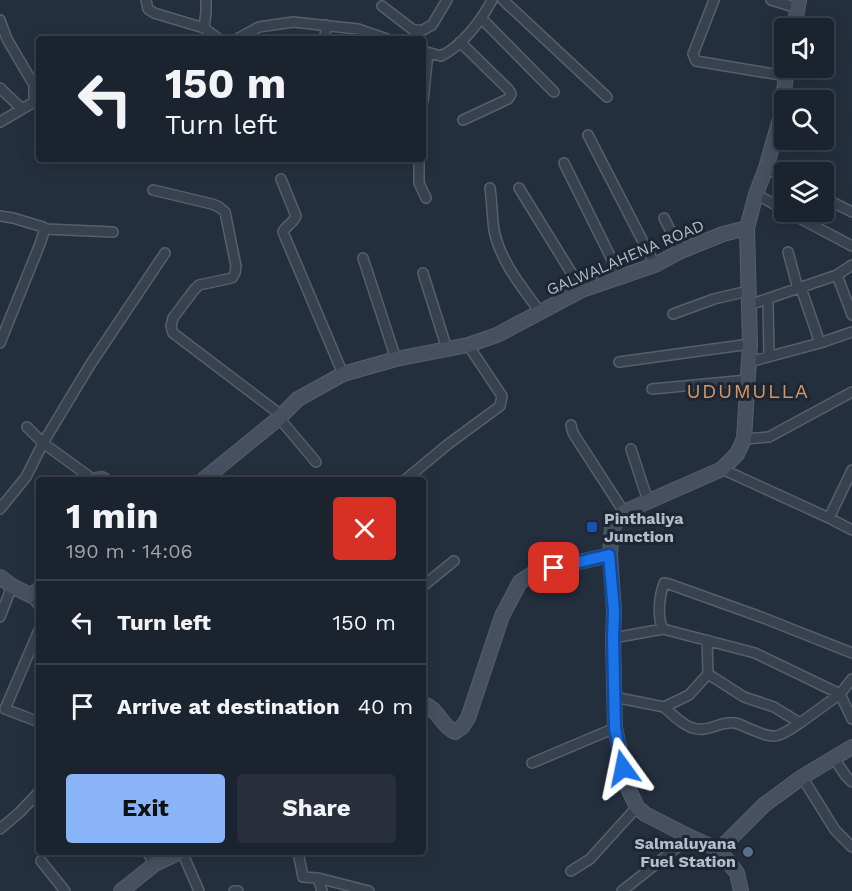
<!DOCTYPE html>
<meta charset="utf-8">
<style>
:root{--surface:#1b232e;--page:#282f3a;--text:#f1f3f6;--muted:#a0a4aa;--line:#39404a;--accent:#8ab4f8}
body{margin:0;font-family:"Work Sans",sans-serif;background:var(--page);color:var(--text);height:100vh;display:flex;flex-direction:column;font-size:22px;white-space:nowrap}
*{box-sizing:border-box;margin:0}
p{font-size:20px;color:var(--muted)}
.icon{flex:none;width:33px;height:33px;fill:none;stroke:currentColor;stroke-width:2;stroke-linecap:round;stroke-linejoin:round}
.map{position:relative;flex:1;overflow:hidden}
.side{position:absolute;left:36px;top:477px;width:390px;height:378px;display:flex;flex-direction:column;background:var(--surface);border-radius:6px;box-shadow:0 3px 15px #0003,0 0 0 2px var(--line)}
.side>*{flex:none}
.guide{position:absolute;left:36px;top:36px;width:390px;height:126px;border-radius:6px;box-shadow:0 3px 15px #0003,0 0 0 2px var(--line);background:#1b232e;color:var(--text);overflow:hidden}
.fabs{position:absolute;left:774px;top:18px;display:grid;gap:12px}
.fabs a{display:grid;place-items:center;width:60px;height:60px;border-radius:6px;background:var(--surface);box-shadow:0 3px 15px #0003,0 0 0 2px var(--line);font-size:30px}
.pin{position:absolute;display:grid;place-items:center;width:51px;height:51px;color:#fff;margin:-26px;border-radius:12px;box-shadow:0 3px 9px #0006}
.me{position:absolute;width:66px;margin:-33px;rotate:348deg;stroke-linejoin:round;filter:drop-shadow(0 0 4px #0008)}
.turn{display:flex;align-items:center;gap:21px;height:126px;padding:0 30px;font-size:27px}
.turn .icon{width:78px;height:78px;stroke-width:2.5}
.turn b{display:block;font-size:42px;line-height:51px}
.round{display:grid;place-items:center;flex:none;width:63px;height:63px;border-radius:6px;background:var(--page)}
.head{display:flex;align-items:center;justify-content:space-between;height:102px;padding:0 30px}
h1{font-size:36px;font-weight:700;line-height:45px}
.cta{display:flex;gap:12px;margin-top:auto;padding:12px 30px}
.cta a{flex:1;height:69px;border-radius:6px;background:var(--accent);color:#111;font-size:24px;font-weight:700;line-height:69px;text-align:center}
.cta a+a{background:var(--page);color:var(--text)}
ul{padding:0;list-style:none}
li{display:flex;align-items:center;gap:18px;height:84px;padding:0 30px;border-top:2px solid var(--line)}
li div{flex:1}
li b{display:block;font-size:22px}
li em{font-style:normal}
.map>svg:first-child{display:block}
</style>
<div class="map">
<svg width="852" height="891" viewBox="0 0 852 891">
<rect width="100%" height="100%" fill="#242f3e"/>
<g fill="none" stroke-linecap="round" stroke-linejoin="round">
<defs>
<path id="street" d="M146,0L148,9L154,13L204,28L206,12V0
M503,0L607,97
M714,0L693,54L696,61L786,76
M771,0L797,8
M382,6L412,29L421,31L432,25L447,0
M482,19L554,92
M0,20L7,39L34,85V101
M204,28L219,39
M237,39L259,27L293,22L358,29L387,39
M325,39L326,25
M460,42L509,90L511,94L508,99L463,120
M423,51L441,56C462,46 481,21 492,0
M0,88L22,109
M423,101L428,53
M0,122L39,99
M588,135L655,265
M419,159V183L426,198
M564,163L620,276
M766,168L784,178
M281,179L296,216C293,224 286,225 283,232L343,374
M490,188C492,202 492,216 494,230C500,261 522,287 540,312
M519,188L582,290
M153,190L212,204L219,207L225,212L236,266L235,273L232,278L199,285L194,290L173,318L171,326L173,333L281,415
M756,194L784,210
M824,198L852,212
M788,212L852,246
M0,216L13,218L43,227L45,229L40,244L0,343
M664,218L681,251
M45,229L113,232
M788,252L798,289
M363,258L396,359
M423,273L447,349
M837,275L852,265
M801,288L820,343
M768,299L769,357
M749,305L837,275L852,315
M673,314L714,299L748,291
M619,362L750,344
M749,362L820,343L852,332
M652,389L748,380
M279,418L316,462
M571,425L573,433L624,512
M27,427L43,443L94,480
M744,439L769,437L852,392
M631,449L648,501
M722,469L829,518L852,530
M405,480L447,445L500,406L502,396L468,345
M0,509L26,477L43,443L90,365L165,253
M829,518L852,470
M423,586L454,561
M30,595L39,605
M0,617L12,586
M663,629C657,617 659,597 664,583L669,584L761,617L852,653
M39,630L5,709L39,722
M613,638L663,629L755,653L840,694L852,719
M707,640L708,674L744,697L774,707L800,723L840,694L852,679
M614,697L664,707L689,695L708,674
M664,707C674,716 689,732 704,729C715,728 723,721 735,723C741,724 747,728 753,730C777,741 779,736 800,723
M833,757L846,776L852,782
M532,763L615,728
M802,777L835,830L852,847
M0,829L20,812L39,792
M147,852L155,864
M182,852L199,891
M298,852L303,877L318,878L369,891
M41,861L65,891
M571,871L590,859L637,807
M318,878L322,891
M234,891H238
M622,891L690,837"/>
<path id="secondary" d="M794,28L799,0
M94,480L102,479L104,480
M203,480L279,418L298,399L343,374L396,359L468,345L497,335L582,290L655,265L681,251L723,234L747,228
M0,577L12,586L30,595L37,591L39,589
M423,704C438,708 441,726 455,732L462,727L468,718L502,616L520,582L535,572L610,555
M719,850L764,805L802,777L852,747
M121,891L155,864L180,852
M741,891L737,873L719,850L690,837L645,814L637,807L628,788L615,728L613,638L614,611L610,555L612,528L624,512L722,469L737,454L744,439L750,344L747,228L756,194L766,168L781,115L787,68"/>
</defs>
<use href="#street" stroke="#565f6c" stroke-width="12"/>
<use href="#secondary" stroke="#565f6c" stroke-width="16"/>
<use href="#street" stroke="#38414e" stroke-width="9"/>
<use href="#secondary" stroke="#465061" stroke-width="14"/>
</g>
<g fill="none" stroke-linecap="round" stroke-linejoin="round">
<defs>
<path id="route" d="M554,568L609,555L614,611L613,638L615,728L623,768"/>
</defs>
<use href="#route" stroke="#114b97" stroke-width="15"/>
<use href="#route" stroke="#1a73e8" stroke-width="10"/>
</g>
<rect fill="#1a4fb4" stroke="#1d2633" stroke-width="2" x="586" y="521" width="12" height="12" rx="3"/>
<circle fill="#5c6f8a" stroke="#1d2633" stroke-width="2" cx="748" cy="852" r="6"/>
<g text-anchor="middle" stroke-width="6" stroke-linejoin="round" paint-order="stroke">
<g font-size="16" fill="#b4bcc9" stroke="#1d2633">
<text transform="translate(625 257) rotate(-23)" y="6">GALWALAHENA ROAD</text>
</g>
<g font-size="16" font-weight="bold" fill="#b4bcc9" stroke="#1d2633" text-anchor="start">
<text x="604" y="524">Pinthaliya<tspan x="604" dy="18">Junction</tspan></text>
<text x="736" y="849" text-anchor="end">Salmaluyana<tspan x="736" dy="18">Fuel Station</tspan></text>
</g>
<g font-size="20" letter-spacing="1.5" fill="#d59563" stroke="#1d2633">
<text x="748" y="398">UDUMULLA</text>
</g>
</g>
</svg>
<div class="fabs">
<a><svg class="icon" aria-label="sound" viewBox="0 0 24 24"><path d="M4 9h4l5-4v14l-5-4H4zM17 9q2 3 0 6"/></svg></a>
<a><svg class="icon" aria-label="search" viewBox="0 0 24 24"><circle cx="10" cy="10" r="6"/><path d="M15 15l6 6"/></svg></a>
<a><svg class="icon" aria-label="layers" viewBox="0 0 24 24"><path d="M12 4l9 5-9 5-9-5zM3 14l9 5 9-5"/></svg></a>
</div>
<div class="pin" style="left:554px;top:568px;background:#d93025"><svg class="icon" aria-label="arrive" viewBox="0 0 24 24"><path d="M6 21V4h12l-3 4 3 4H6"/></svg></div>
<svg class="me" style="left:623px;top:768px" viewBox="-20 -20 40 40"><path d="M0-17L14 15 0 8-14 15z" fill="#1a73e8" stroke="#fff" stroke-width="4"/></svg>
<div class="guide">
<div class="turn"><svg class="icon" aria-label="left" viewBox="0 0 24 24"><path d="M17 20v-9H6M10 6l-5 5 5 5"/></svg><div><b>150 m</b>Turn left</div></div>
</div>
<section class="side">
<div class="head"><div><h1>1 min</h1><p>190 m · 14:06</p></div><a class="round" style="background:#d93025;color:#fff"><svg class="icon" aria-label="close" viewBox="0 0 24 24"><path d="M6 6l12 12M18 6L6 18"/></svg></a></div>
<ul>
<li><svg class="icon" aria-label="left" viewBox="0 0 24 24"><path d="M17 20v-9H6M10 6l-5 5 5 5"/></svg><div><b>Turn left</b></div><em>150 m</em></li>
<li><svg class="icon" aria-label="arrive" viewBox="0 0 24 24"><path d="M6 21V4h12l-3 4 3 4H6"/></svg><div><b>Arrive at destination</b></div><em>40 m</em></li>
</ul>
<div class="cta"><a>Exit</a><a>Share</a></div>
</section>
</div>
